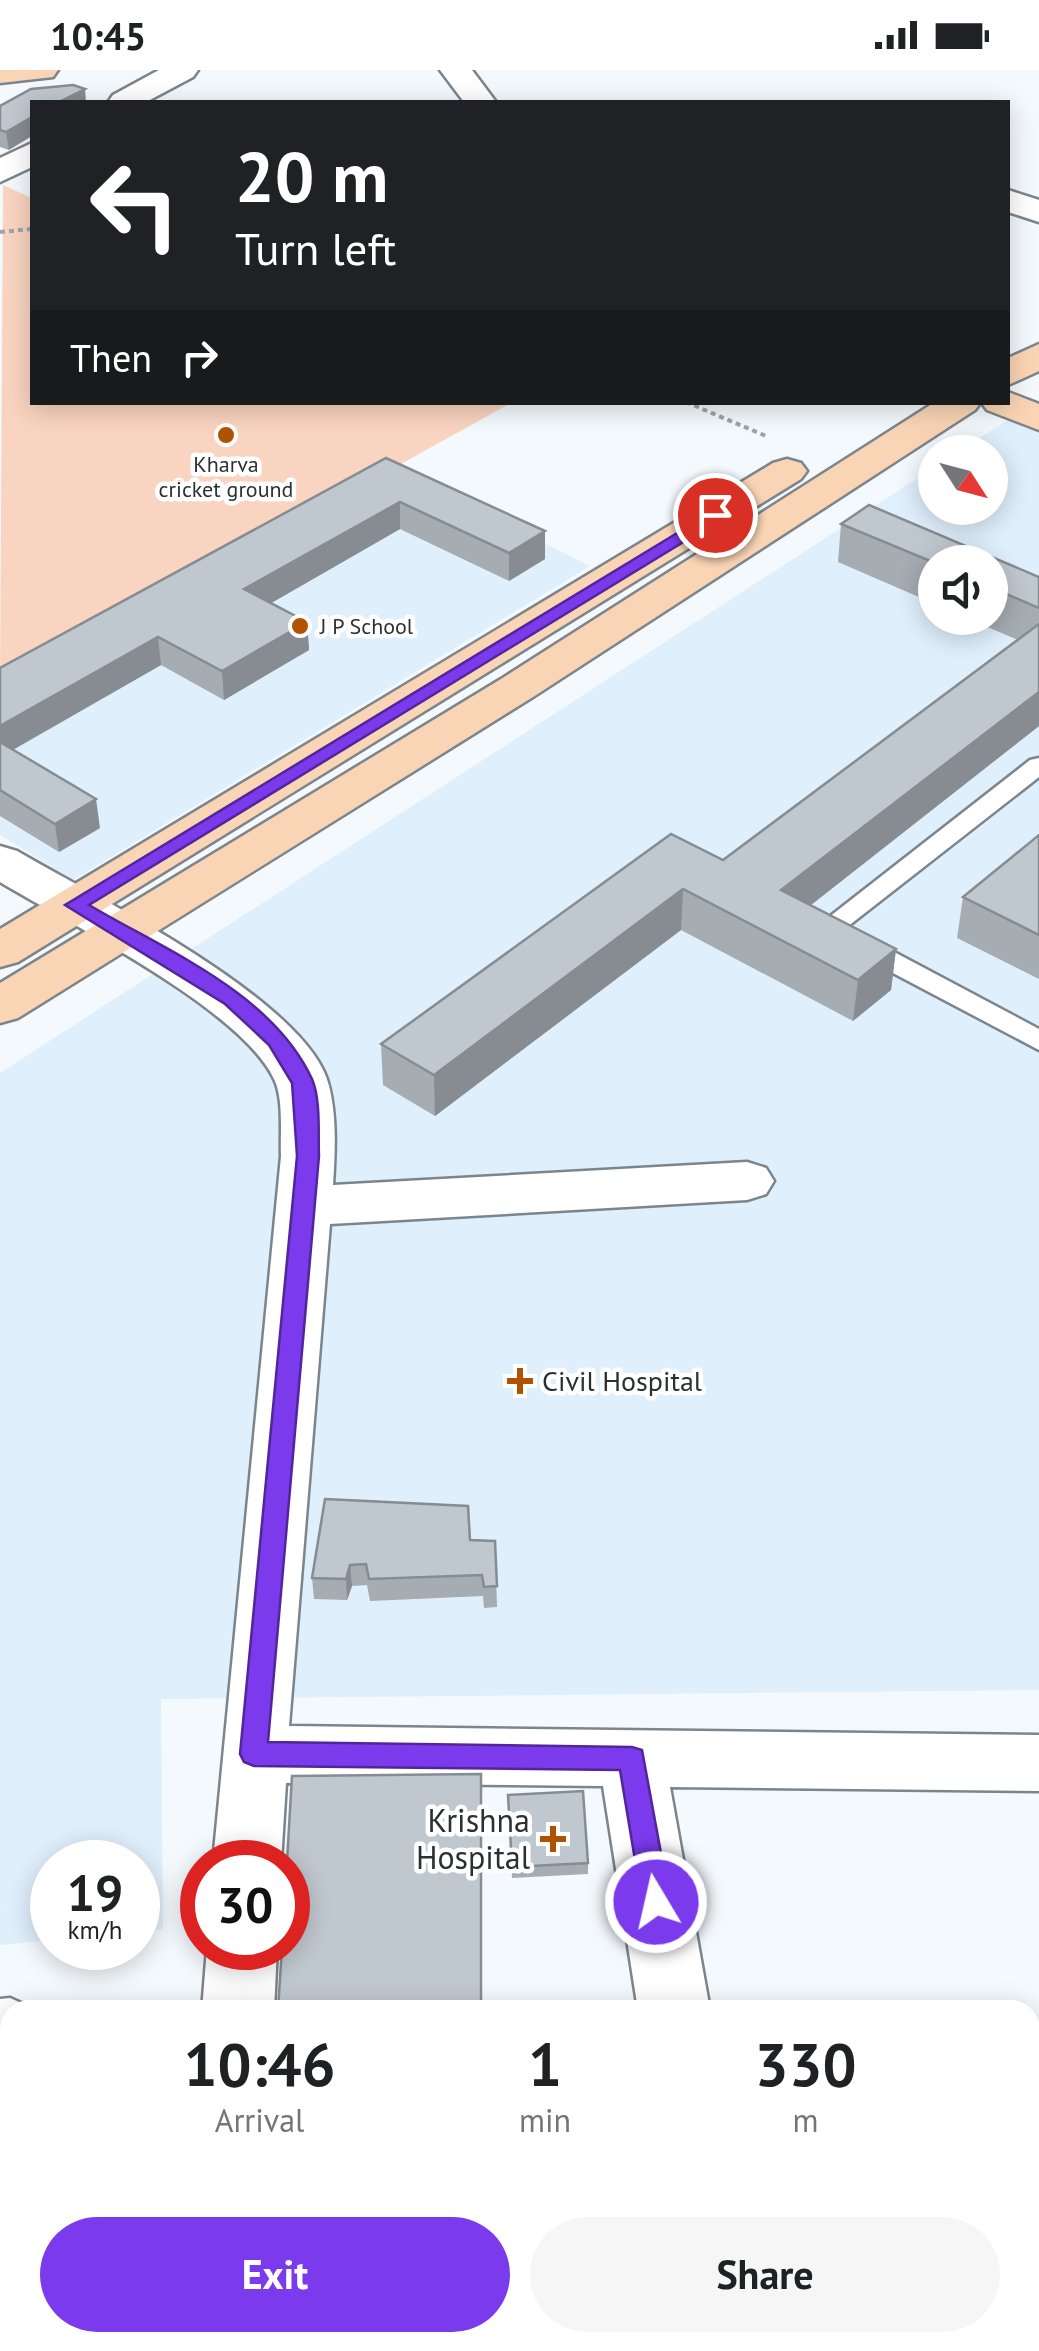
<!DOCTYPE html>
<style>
:root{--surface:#fff;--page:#f6f6f6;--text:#202124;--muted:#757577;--accent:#7c3aed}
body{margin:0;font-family:"PT Sans",sans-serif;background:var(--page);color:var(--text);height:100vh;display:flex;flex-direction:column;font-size:38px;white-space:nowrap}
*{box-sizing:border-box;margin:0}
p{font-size:32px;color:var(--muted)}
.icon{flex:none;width:55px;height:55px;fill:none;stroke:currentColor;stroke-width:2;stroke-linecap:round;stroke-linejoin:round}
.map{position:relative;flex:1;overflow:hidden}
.panel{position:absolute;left:0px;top:1930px;width:1040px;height:352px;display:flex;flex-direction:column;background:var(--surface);border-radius:30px 30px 0 0;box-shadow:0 5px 25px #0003}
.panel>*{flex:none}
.banner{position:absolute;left:30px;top:30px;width:980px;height:305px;border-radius:0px;box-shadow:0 5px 25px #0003;background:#202124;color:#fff;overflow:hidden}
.needle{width:65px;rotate:126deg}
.fabs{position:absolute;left:918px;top:365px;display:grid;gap:20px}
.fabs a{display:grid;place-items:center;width:90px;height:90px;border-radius:50%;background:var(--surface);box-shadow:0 5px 25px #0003;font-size:50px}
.speed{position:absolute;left:30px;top:1770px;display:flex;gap:20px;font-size:50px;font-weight:700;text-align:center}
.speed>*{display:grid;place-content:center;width:130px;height:130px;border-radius:50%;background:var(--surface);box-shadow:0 5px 25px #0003;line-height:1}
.speed small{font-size:25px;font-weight:400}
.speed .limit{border:15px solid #d22;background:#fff;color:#111}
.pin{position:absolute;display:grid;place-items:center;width:85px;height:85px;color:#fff;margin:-42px;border:5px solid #fff;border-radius:50%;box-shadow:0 2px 10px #0007}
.me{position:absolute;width:110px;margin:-55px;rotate:351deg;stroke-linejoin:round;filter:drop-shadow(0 0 8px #0008)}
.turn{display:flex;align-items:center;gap:35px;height:210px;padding:0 40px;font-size:45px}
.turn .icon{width:130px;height:130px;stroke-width:2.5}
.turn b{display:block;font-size:70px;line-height:85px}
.then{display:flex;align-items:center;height:95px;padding:0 40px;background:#0003;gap:20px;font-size:38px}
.eta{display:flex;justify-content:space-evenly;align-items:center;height:170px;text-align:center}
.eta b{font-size:60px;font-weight:600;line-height:70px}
.cta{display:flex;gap:20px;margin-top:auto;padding:20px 40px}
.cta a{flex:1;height:115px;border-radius:60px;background:var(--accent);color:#fff;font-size:40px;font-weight:600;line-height:115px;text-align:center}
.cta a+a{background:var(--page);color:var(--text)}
.status{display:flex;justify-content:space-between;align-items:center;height:70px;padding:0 50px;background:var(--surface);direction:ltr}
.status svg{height:28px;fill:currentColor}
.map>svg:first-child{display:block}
</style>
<div class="status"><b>10:45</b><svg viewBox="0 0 49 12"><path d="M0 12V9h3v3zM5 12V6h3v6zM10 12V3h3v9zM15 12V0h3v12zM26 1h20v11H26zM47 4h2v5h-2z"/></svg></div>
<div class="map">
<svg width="1039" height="2281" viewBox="0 0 1039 2281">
<rect width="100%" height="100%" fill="#f4f9fe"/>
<path fill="#dfeffb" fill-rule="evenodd" d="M1008,350L1039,362V1620L161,1629L163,1859L138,1862V1792H52V1870L0,1875V1003L935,397V438H990V382H957ZM935,492H990V548H935Z
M395,398L590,496L73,810L0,765V616Z"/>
<path fill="#f9d4c0" d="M3,115L32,128V332L511,333L0,616Z"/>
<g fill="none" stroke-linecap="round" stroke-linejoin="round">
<defs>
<path id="lane" d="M1039,688V707L847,857L1039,959V980L819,864L815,858L1030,690Z"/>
<path id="street" d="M159,0H198L193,7L146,32H108L113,25Z
M440,0H472L496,32H464Z
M32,73V97L0,112V88Z
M1008,120L1039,130V152L1008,142Z
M0,776L17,781C92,825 310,932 329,1016C337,1047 335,1084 333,1115L747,1092L766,1098L774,1111L766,1124L747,1130L330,1154L289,1656L1039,1665V1721L670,1717L710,1940H638L603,1716L286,1713L281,1792H213L281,1086C280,1064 284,1029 274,1009C241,939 70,854 0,812Z
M207,1878H277L274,1940H202Z
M10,1928L37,1940H10V1994L0,1995V1929Z
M1030,2174H1039V2250H1030Z
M210,2272H288L289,2281H211Z
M690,2272H768L770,2281H692Z"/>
<path id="secondary" d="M0,0H58L53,7L0,13Z
M1039,274V301L1008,315V288Z
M1008,322L1039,334V360L987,340L981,332H1008Z
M935,332H981L975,340L533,627L18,948L0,953V913L501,609Z
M787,389L801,393L807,401L801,409L18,892L0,897V859L773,393Z"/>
</defs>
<use href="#lane" stroke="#7d858c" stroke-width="5"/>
<use href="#street" stroke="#7d858c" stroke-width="5"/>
<use href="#secondary" stroke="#7d858c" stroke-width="5"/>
<path stroke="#9ea3a7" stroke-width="4" stroke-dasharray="5 4" stroke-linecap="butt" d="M0,162L32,159
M686,332L766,366"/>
<use href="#lane" fill="#fff" fill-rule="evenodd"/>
<use href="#street" fill="#fff" fill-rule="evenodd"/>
<use href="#secondary" fill="#fad5b5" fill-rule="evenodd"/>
</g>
<path fill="#a5acb2" d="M31,19L9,80L0,77V36Z
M386,388L545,489L509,511L400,459L271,533L307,552L309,580L224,630L161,595L13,680L100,758L59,782L0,746V598Z
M869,435L1039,507V656L810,835L896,879L891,920L853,951L681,860L435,1046L383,1015L381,974L671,764L723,790L1018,570L966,548H990V492H935V534L838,492L841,454Z
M1039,765V909L957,868L963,827Z
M325,1429L470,1470L495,1471L497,1537L484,1538L483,1526L370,1531L367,1515L352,1516L347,1530L314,1529L312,1508Z
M508,1725L588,1793V1804L512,1808Z
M10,1985V2121L0,2122V1986Z"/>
<path fill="#868c91" d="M85,19L86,32H59Z
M32,47V66L9,80L6,62Z
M400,432V459L247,547L244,519Z
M545,461V489L509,511V483Z
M307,552L309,580L224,630L222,601Z
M158,567L161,595L0,687V656Z
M1039,622V656L778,861L781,820Z
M96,729L100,758L59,782L55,754Z
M683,819L681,860L435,1046L434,1005Z
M896,879L891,920L853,951L858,910Z
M350,1495L352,1516L347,1530L346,1509Z
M190,2272H196V2281H191Z"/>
<path fill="#c0c8cf" stroke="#868c91" stroke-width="2.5" d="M73,15L85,19L59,32H32V47L6,62L0,60V36L31,19Z
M386,388L545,461L509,483L400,432L244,519L307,552L222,601L158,567L0,656V598Z
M869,435L1039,507V538L990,517V492L935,493L841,454Z
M1039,554V622L781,820L896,879L858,910L683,819L434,1005L381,974L671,764L723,790Z
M0,672L96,729L55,754L0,720Z
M1039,765V865L963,827Z
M325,1429L468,1436L470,1470L495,1471L497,1516L484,1517L482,1505L369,1509L366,1494L350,1495L346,1509L312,1508Z
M481,1704V1940H278L282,1878H288L287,1792L292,1706Z
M583,1721L588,1793L512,1797L508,1725Z
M10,1985V2089L0,2090V1986Z
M72,2272H190L191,2281H72Z"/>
<path fill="#7c3aed" stroke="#51269a" stroke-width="2.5" d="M715,440L721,442V449L89,835C167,881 272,923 312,1009C321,1030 318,1064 319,1086L268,1672L632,1677L642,1680L670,1832L666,1841L656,1845L646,1841L642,1832L620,1700L254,1696L244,1692L240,1684L297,1086L292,1013L269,975L225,934L65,835Z"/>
<g fill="#b05200" stroke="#fff" stroke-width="4">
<circle cx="226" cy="365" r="10"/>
<circle cx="300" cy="556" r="10"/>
<path d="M515 1296h10v10h10v10h-10v10h-10v-10h-10v-10h10z"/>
<path d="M548 1754h10v10h10v10h-10v10h-10v-10h-10v-10h10z"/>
</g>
<g text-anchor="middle" stroke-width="9" stroke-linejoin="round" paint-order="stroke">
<g font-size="22" fill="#2c3032" stroke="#fff">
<text x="226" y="402">Kharva<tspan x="226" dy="25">cricket ground</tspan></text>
<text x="320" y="564" text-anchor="start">J P School</text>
</g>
<g font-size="28" fill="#2c3032" stroke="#fff" text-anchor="start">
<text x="542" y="1321">Civil Hospital</text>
</g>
<g font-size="32" fill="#2c3032" stroke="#fff" text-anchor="end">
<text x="530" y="1762">Krishna<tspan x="530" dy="37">Hospital</tspan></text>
</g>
</g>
</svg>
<div class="fabs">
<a><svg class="needle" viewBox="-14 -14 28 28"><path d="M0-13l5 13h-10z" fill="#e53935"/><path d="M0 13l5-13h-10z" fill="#757577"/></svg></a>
<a><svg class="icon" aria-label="sound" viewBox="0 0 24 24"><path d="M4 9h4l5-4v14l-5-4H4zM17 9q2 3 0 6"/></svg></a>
</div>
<div class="speed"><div>19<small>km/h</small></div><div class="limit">30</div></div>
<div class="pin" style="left:715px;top:445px;background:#d93025"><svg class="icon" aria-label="arrive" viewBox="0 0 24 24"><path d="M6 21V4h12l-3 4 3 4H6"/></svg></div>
<svg class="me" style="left:656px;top:1832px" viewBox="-20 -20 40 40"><circle r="17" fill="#7c3aed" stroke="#fff" stroke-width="3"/><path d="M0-11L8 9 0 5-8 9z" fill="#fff"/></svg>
<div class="banner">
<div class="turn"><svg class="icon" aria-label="left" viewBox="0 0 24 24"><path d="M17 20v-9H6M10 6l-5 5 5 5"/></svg><div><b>20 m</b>Turn left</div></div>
<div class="then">Then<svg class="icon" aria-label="right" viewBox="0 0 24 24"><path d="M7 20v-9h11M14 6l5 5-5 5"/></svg></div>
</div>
<section class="panel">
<div class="eta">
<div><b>10:46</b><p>Arrival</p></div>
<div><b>1</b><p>min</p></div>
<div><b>330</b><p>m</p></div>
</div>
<div class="cta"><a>Exit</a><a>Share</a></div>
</section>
</div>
